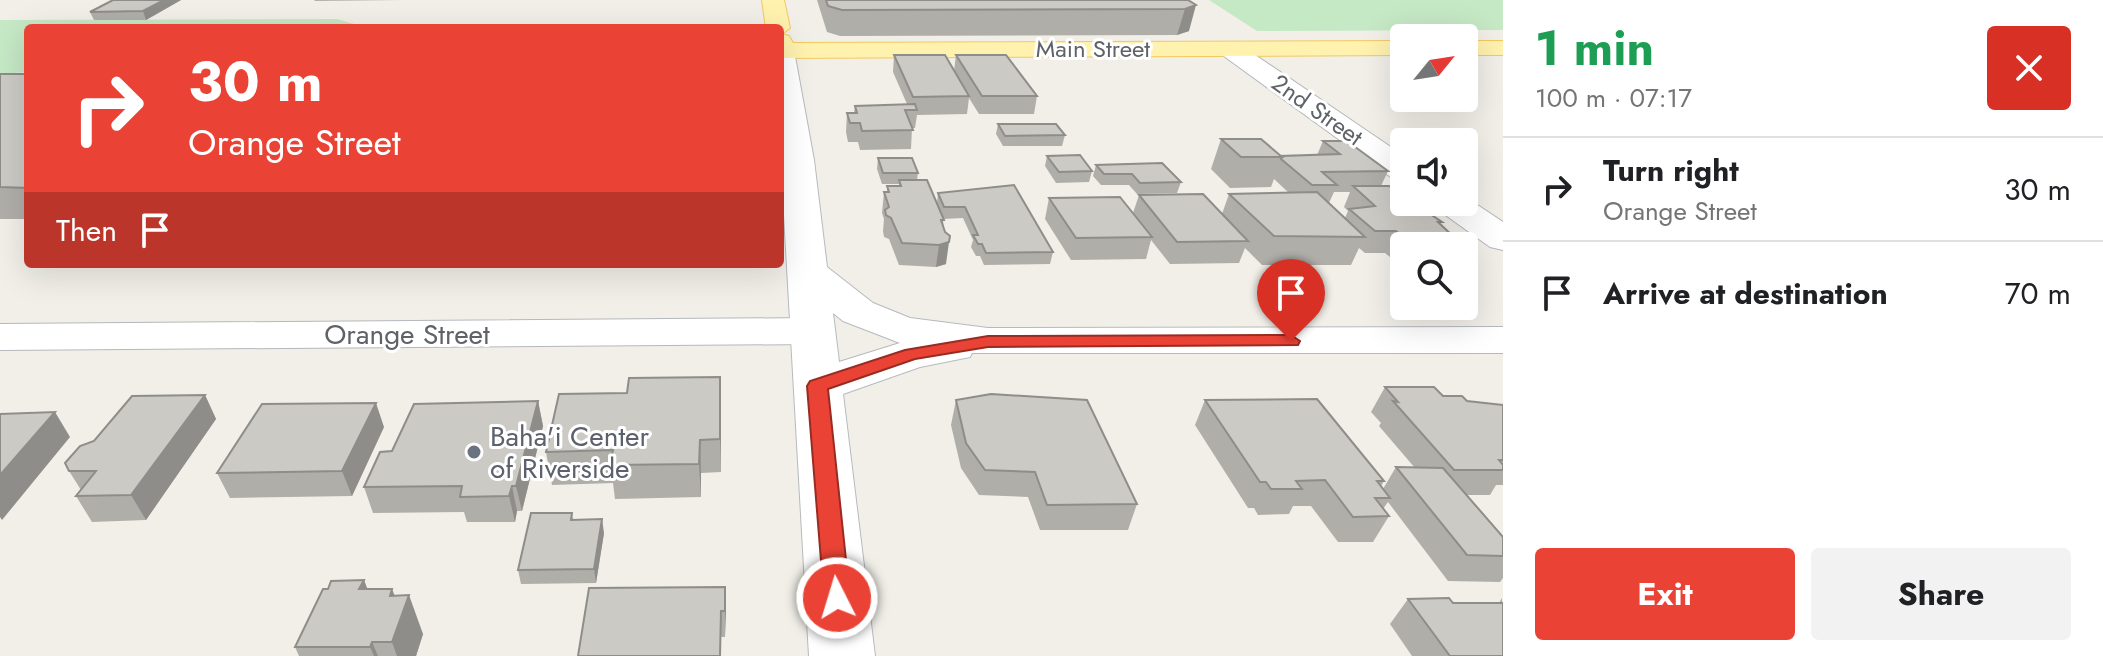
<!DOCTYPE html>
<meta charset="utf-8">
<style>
:root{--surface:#fff;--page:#f2f2f2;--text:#202124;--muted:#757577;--line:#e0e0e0;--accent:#ea4335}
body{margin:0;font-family:Jost,sans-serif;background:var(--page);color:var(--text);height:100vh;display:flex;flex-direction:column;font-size:30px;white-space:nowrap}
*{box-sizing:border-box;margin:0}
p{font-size:26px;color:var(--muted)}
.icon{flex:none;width:44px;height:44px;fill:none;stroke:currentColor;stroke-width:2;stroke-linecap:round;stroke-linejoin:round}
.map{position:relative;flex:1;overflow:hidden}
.panel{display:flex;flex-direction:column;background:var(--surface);width:600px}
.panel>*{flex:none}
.top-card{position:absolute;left:24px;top:24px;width:760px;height:244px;border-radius:8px;box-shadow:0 8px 32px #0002;background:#ea4335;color:#fff;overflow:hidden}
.needle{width:52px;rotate:60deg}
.fabs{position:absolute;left:1390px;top:24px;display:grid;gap:16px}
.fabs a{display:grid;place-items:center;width:88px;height:88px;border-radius:8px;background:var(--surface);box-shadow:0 8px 32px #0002;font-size:40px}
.pin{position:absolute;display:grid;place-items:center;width:68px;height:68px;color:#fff;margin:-82px -34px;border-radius:50% 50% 50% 0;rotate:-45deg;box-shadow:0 0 8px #0007}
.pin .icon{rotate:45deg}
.me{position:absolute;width:88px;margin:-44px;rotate:355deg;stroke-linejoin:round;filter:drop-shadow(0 0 6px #0008)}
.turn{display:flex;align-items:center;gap:28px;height:168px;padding:0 32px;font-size:36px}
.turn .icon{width:104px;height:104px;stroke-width:2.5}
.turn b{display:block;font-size:56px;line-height:68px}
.then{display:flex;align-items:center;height:76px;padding:0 32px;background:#0003;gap:16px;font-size:30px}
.round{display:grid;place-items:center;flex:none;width:84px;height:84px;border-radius:8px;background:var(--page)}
.headline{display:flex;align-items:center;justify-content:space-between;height:136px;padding:0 32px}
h1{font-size:48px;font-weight:700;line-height:60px;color:#1e9e55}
.primary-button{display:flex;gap:16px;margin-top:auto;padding:16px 32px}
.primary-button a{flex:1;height:92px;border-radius:8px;background:var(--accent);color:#fff;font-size:32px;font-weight:700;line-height:92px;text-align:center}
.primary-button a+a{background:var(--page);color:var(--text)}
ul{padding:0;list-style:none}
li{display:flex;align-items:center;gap:24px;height:104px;padding:0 32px;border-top:2px solid var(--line)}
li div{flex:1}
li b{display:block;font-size:30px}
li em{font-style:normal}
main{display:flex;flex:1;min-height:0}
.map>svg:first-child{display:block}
</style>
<main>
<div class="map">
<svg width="1503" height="656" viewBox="0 0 1503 656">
<rect width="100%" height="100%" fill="#f1efe8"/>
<path fill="#c5e8c5" d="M1209,0H1503V30L1257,31Z
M337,19L368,28H28V72L0,74V20Z"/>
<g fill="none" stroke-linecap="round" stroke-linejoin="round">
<defs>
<path id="street" d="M1230,42L1239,44L1404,156V181L1392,178L1221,54L1218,49L1221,44Z
M1464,196L1503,222V250L1490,247L1437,209L1431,202H1464Z
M813,318L829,322L835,331L829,340L813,344L0,350V324Z"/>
<path id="secondary" d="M780,44L791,46L794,51L814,160L827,267L873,303L910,318L988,328L1503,327V353H972L970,357L920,367L843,394L875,656H809L780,144ZM833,313L843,321L900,343L839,362Z"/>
<path id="primary" d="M762,0H784L790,28L782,34L789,36L793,43L1404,41V55L782,58L780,28H766Z
M1464,41H1503V55H1464Z"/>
</defs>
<use href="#street" stroke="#b5b8bc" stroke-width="2"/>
<use href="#secondary" stroke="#b6babf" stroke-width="2"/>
<use href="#primary" stroke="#f2c960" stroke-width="2"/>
<use href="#street" fill="#fff" fill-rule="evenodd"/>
<use href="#secondary" fill="#fff" fill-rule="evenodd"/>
<use href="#primary" fill="#fff2af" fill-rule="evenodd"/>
</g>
<path fill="#afaea9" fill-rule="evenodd" d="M181,0L146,20H94L90,12Z
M314,0H402L315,1Z
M817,0H1188L1189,31L1177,35L840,36L827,32Z
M894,55L954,71L956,55L1037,96L1034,114H979L969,98L967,114L917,115L915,128H912L911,149L860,150L858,142H848L846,132L847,113H854L855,106L907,104L893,72Z
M0,74H28V219H0Z
M998,124L1065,135L1062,146H1003L996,134Z
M1221,139L1281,156L1317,155L1323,141L1388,171L1381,186L1442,222L1440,224L1457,240L1453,246H1404V262H1396L1385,253H1365L1359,248L1351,265H1262L1245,248L1239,263L1170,264L1151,240L1146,259L1071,260L1045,219L1049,198L1133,213L1139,195L1222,214L1229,194L1289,193L1274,179L1271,187L1230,188L1211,169ZM1334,192H1350L1344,207L1348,211L1345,218L1329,203Z
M1047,156L1092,171L1089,182L1056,183L1045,166Z
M878,158L918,173L917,180L937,203L938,193L1053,252L1050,264L984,265L980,256H976L971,247L973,240L963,218L943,219L946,264L936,267L899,265L889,239L884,237L883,231L884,219L882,213L884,192H887V186H899V184H882L877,169Z
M1096,165L1181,182L1177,193L1137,194L1129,185H1101L1093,176Z
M720,377L721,472L701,473V497L615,499L613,483L552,485L546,452L627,393Z
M1385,387L1467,401L1503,405V485H1496L1490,495H1466L1503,537V578L1500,582L1448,581L1388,502L1383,509L1389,516L1373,542H1338L1311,506H1293L1289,514L1258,515L1254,508H1248L1195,425L1205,400L1384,481L1381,486L1383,489L1396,467L1415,468L1379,426L1381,423L1371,412Z
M205,395L216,419L146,520L92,522L76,496L81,490L69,471L94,441Z
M956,400L1137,504L1128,530H1040L1028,497L979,495L961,468L951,425Z
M538,401L543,426L522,511H517L515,522H467L464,512L373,513L364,487L392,451Z
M384,427L352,496L230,498L217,473Z
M572,513L573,520L604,533L596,583L521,584L518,570Z
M364,580L367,589L395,595L423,634L416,656H299L295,647Z
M725,587V637H722L589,588Z
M1502,598L1503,656H1412L1390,624L1408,599L1453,603H1499Z"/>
<path fill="#8f8d8a" d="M164,0H181L146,20L143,11Z
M1196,5L1189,31L1177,35L1185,9Z
M949,242L946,264L936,267L939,245Z
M720,377L721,409V472L720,439Z
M205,395L216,419L146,520L131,495Z
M538,401L543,426L522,511L516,486Z
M376,403L384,427L352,496L342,471Z
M55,412L70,437L2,520L0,517V475Z
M700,440L701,473V497L699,464Z
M512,486L517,511L515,522L509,496Z
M602,519L604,533L596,583L594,569Z
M364,580L379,619L359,589Z
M725,587L726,613L725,637Z
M392,589L402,614L409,595L423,634L416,656H397L392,642L390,596Z
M372,642L378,656H374L370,647Z"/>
<path fill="#cccac5" stroke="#8f8d8a" stroke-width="2" d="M113,0H164L143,11L90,12Z
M826,0H1188L1196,5L1185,9L842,10L828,6Z
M894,55H945L969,96L913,97Z
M956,55H1006L1037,96H982Z
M0,74H28V188L0,187Z
M915,104L917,110H905L913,130L862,131L860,123H850L847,113H857L855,106Z
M998,124H1056L1065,135L1005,136Z
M1221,139H1261L1282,157H1241Z
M1323,141H1347L1388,171L1322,172L1337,185H1312L1281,159L1282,157L1281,156L1340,154Z
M1080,155L1092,171L1059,172L1047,156Z
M878,158H912L918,173H883Z
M1162,163L1181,182L1140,183L1132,174H1104L1096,165Z
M899,180H927L944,220H941L945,232L950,236L949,242L939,245L902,243L891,218L886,215L885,210L889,207L884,192H889L887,186H901Z
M1014,185L1053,252L986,253L982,244H978L973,235H978L965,207H944L938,193Z
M1353,186H1389L1404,196V202H1412L1442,222H1438L1457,240H1407L1396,231H1375L1349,209L1375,206Z
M1317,192L1365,237L1274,236L1229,194Z
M1203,194L1248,241L1177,242L1139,195Z
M1120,197L1152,237L1076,238L1049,198Z
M720,377V439L700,440L699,464L610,465L613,450L546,452L559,394L627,393L629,378Z
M1385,387H1434L1443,396H1462L1467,401L1503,405V460H1499L1503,465V470H1454L1393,401L1398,402Z
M991,394L1087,400L1137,504L1047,505L1035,472L985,470L966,443L956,400Z
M205,395L131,495L76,496L96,471H69L65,463L80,446L94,441L132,396Z
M1317,399L1384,481H1377L1390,498H1375L1389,516L1353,517L1325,480L1296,481L1302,489H1271L1266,482H1260L1205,400Z
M538,401L516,486H512L509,496L460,497L462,486L364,487L380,452L392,451L414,404Z
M376,403L342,471L217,473L262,404Z
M55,412L0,475V414Z
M1396,467L1443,468L1503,537V556L1467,555Z
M531,513H572L571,520L602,519L594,569L518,570Z
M364,580L359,589H392L390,596L409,595L392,642H372L370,647H295L323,589H328L331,581Z
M725,587V611H721L720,656H578L589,588Z
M1449,598L1453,603H1503V656H1450L1408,599Z"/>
<path fill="#ea4335" stroke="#982c22" stroke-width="2" d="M1291,335L1300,341L1298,345L988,347L915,359L828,389L850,598L846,605L837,609L828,605L824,598L807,386L810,381L905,350L988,336Z"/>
<circle fill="#6b7280" stroke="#fff" stroke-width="3" cx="474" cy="452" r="8"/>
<g text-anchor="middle" stroke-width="6" stroke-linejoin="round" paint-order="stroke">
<g font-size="24" fill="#5f6368" stroke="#fff">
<text x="1093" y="57">Main Street</text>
<text transform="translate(1317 110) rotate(35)" y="8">2nd Street</text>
</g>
<g font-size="28" fill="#5f6368" stroke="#fff">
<text x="407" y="344">Orange Street</text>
</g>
<g font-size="28" fill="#5b616d" stroke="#fff" text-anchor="start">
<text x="490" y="446">Baha'i Center<tspan x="490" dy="32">of Riverside</tspan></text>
</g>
</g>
</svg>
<div class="fabs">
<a><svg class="needle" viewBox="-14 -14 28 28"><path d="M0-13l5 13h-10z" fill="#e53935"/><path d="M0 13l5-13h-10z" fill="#757577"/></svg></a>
<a><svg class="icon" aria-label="sound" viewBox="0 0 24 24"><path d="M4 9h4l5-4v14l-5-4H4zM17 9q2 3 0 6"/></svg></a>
<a><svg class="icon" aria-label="search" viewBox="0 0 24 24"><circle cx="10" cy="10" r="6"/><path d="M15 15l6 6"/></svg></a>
</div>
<div class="pin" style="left:1291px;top:341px;background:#d93025"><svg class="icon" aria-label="arrive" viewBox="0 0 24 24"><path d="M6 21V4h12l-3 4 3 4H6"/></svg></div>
<svg class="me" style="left:837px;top:598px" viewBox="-20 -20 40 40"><circle r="17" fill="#ea4335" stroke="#fff" stroke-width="3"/><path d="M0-11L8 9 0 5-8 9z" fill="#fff"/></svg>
<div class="top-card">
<div class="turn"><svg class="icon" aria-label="right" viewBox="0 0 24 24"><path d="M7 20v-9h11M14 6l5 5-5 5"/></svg><div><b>30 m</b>Orange Street</div></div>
<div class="then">Then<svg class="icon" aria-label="arrive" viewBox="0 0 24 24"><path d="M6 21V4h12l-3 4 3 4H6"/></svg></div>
</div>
</div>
<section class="panel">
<div class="headline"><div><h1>1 min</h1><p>100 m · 07:17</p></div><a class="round" style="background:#d93025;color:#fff"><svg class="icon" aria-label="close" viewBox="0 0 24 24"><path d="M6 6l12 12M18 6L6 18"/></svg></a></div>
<ul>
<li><svg class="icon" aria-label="right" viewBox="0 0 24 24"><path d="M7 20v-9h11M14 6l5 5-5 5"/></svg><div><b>Turn right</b><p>Orange Street</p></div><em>30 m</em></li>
<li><svg class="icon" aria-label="arrive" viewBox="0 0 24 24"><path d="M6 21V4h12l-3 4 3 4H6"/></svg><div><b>Arrive at destination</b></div><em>70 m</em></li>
</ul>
<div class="primary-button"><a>Exit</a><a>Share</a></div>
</section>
</main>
